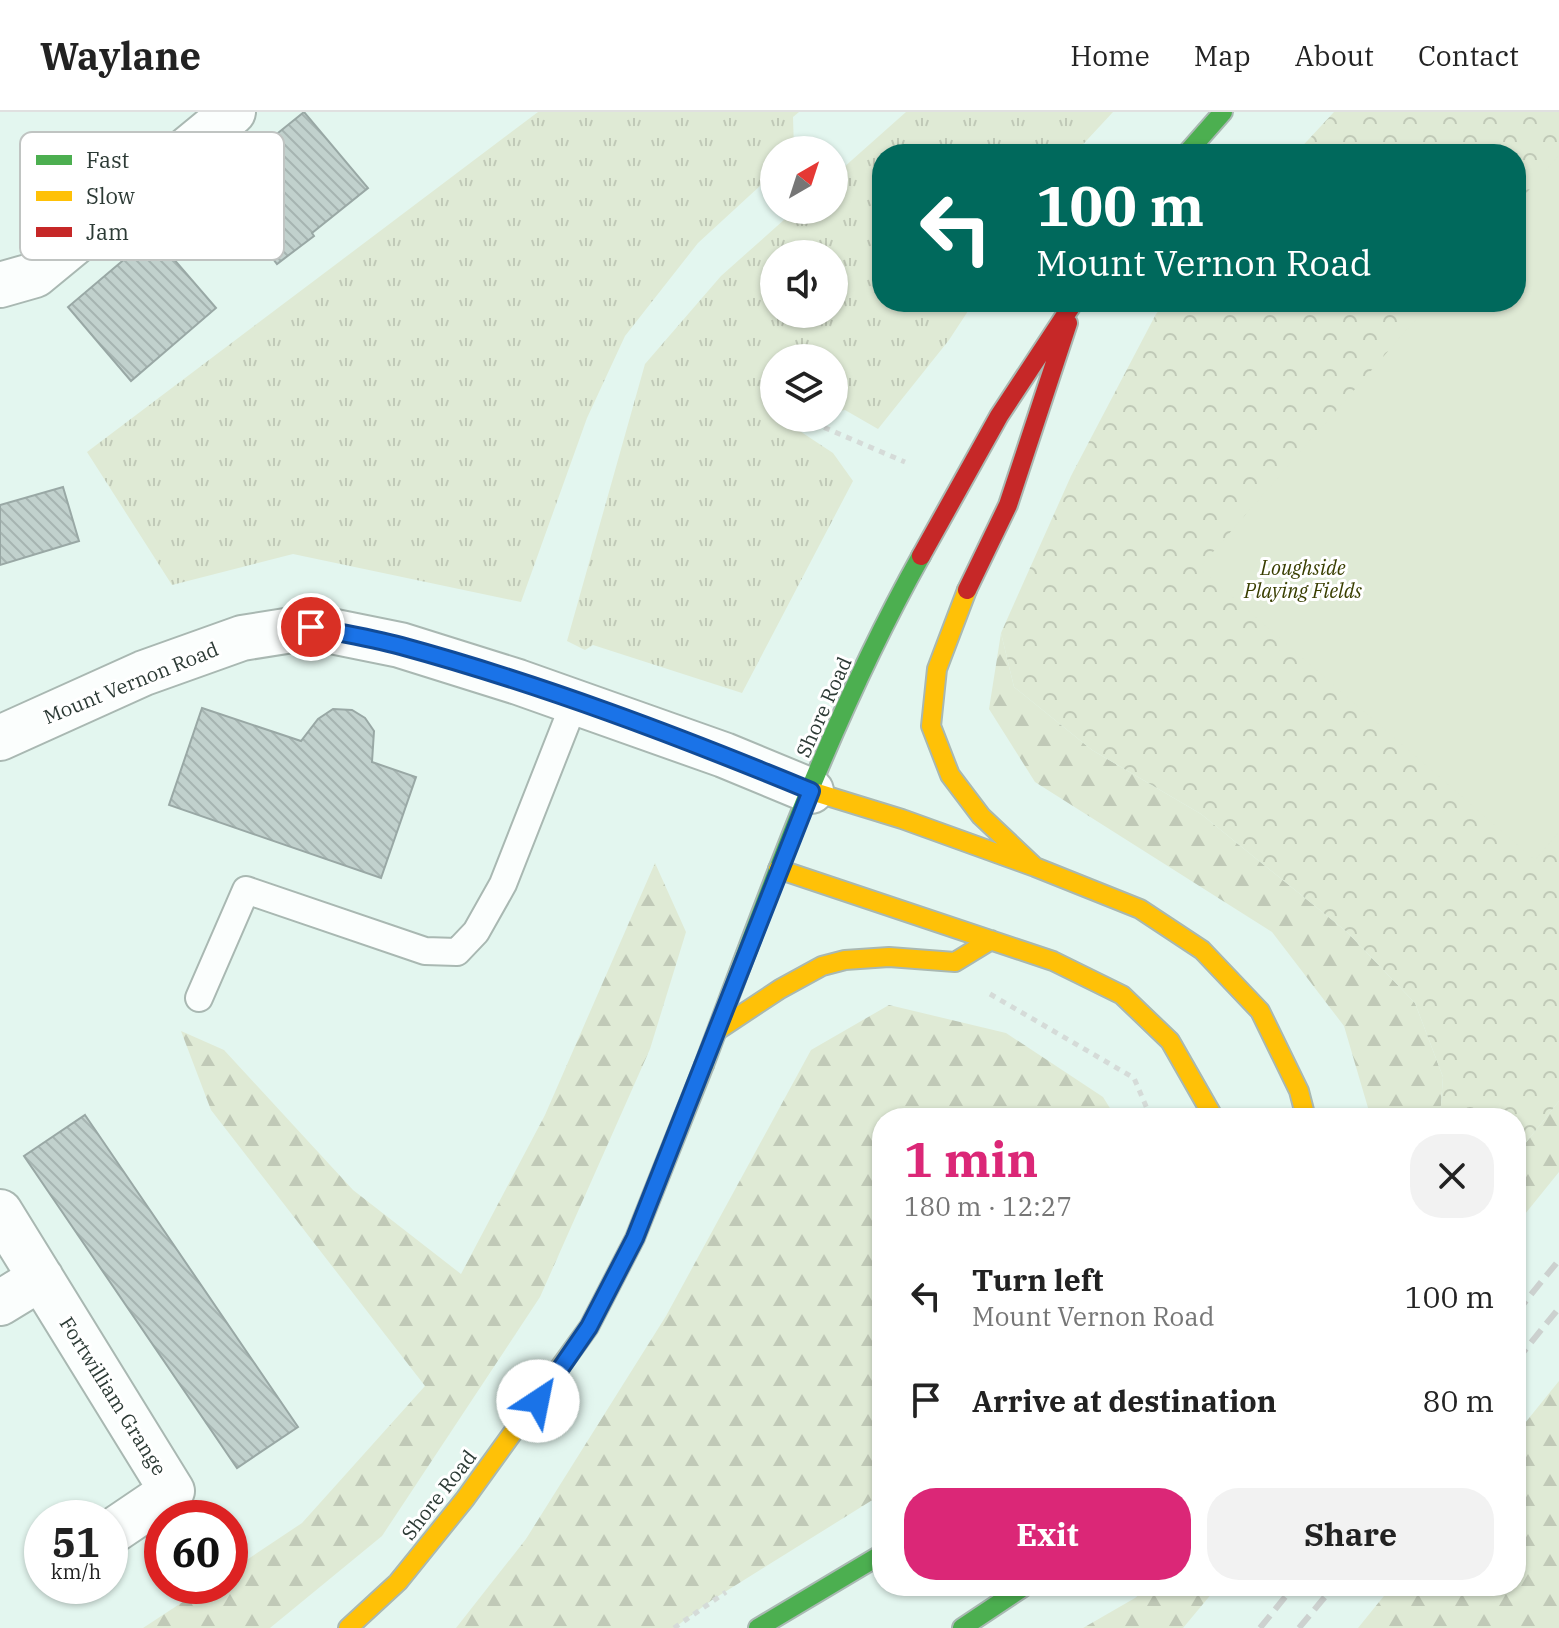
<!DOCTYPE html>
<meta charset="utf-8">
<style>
:root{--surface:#fff;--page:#f2f2f2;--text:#222;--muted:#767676;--line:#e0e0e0;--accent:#db2777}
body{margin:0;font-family:"IBM Plex Serif",serif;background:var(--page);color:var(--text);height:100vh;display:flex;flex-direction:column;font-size:30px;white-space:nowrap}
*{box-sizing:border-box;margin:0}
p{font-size:26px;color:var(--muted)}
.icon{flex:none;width:44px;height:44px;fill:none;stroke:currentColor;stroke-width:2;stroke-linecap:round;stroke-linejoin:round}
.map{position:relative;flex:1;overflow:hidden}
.panel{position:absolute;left:872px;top:996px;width:654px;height:488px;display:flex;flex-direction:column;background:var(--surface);border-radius:32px;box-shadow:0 2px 6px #0004}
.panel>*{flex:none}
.hud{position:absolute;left:872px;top:32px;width:654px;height:168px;border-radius:32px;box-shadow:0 2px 6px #0004;background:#00695c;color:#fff;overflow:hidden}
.needle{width:52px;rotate:39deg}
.fabs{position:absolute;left:760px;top:24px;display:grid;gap:16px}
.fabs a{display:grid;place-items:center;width:88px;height:88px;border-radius:50%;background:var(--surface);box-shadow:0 2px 6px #0004;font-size:40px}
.speed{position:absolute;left:24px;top:1388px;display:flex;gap:16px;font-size:40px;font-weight:700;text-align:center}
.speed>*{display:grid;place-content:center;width:104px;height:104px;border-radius:50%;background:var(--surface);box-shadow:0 2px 6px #0004;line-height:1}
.speed small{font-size:20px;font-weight:400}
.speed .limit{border:12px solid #d22;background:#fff;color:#111}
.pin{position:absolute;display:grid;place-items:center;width:68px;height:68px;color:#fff;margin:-34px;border:4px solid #fff;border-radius:50%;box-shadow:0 2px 8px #0007}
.me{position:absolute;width:88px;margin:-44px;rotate:34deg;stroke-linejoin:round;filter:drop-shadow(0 0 6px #0008)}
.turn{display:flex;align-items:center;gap:28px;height:168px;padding:0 32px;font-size:36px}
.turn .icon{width:104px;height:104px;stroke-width:2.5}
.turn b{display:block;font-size:56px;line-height:68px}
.round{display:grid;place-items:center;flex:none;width:84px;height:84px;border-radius:32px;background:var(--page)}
.head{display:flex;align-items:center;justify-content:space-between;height:136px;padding:0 32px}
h1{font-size:48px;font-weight:700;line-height:60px;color:var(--accent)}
.button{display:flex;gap:16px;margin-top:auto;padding:16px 32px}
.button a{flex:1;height:92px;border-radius:32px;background:var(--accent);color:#fff;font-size:32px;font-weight:700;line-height:92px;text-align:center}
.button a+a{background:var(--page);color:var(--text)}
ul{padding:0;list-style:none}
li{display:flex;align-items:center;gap:24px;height:104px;padding:0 32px}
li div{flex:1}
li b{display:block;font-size:30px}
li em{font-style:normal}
header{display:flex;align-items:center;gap:48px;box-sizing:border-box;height:112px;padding:0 40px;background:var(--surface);border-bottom:2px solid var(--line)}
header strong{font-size:38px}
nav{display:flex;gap:44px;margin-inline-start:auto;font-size:28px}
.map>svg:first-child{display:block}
</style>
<header>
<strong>Waylane</strong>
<nav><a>Home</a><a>Map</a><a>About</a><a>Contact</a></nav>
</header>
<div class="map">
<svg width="1559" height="1516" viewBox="0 0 1559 1516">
<defs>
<pattern id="grass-tufts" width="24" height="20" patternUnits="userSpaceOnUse" patternTransform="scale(2)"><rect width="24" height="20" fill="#dfead5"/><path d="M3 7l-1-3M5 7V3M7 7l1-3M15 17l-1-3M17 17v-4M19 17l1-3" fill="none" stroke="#c0c9b7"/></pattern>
<pattern id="forest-firs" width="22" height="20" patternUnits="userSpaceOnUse" patternTransform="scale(2)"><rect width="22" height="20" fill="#dfead5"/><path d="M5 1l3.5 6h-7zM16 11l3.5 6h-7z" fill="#c0c9b7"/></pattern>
<pattern id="park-crowns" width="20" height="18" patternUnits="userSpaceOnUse" patternTransform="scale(2)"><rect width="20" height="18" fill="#dfead5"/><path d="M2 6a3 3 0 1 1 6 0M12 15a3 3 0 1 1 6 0" fill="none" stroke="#c0c9b7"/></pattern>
<pattern id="building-back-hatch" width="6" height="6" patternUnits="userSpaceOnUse" patternTransform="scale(2)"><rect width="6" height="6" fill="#c1d1cd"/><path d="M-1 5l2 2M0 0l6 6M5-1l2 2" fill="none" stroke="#a6b4b1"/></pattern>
</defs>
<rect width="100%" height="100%" fill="#e3f6ef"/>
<path fill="url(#grass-tufts)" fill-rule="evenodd" d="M538,0H799L793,5L794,38H774V61L698,131L625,224L587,306L521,490L293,442L172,473L87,340Z
M906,0H1113L1074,42H882V190H974L949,228L878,317L845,298L834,300V246H774V306H780L833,341L853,369L742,581L593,533L585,538L567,529L645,252L721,164L795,98H834V64ZM774,142H834V202H774Z"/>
<path fill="url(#forest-firs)" d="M1001,521L1014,575L1092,638L1201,702L1347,820L1415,891L1443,965L1440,1006H1371L1344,914L1272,820L1035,670L989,597Z
M655,751L686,820L650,937L540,1185L382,1424L270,1516H143L207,1474H230V1459L302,1411L425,1274L211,998L181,919L224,938L353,1078L461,1162L545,1003Z
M889,893L1006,921L1103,985L1116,1006H882V1382L712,1488L674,1516H456L526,1427L666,1204L811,938Z
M1559,989V1060L1516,1113V1043Z
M1559,1269V1516H1358L1392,1474H1516V1322Z
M1149,1474H1218L1183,1516H1083L1135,1486Z"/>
<path fill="url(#park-crowns)" d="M1334,0H1559V989L1516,1043V1006H1440L1443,965L1415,891L1347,820L1201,702L1092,638L1014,575L1001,521L1071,364L1156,202L1166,190H1516V42H1295Z"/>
<path fill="#dfead5" d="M1559,43V720L1535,748L1199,456L1431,190H1516V93Z"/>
<path fill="url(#building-back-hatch)" stroke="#99a8a5" stroke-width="2" d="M304,0L368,76L312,121L314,124L277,152L217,74L275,29L273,25Z
M153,123L216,196L131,269L68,195Z
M63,375L79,429L0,453V393Z
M202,596L301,629L318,607L333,597L352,598L365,606L374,619L372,650L416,665L381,766L169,693Z
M85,1003L298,1315L237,1356L24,1044Z"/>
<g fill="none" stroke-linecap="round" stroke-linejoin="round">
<defs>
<path id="lane" d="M199,886L246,778L425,839L457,840L476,820L503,772L575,589"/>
<path id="street" d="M0,173L35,163L233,0
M0,626L144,561L242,526L311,515L400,533L518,570L724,643L811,679
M0,1100L172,1379L110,1421
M0,1191L41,1166"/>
<path id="fast" d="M1186,42L1223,0
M704,953C769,780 831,605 921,444
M758,1516L882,1442
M962,1516L1025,1474"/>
<path id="slow" d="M967,478L937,557L931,614L950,663L981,704L1035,755
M811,679L902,707L1035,755L1140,797L1202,838L1260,899L1299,979L1306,1006
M778,757L1053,849L1122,883L1170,929L1214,1006
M718,918L780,877L822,854L845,848L889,845L955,850L991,828
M348,1516L398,1470L465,1387L589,1215L635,1126L704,953"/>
<path id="jam" d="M921,444L999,304L1074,190
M967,478L1008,393L1068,211"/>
</defs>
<use href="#lane" stroke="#a9b8b2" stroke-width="30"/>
<use href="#street" stroke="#a9b8b2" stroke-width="48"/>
<use href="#fast" stroke="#a9b8b2" stroke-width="22"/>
<use href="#slow" stroke="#a9b8b2" stroke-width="22"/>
<use href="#jam" stroke="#a9b8b2" stroke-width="22"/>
<path stroke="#d5dbd8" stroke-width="5" stroke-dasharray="6 6" stroke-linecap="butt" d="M802,306L905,350
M990,882L1134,966L1151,1006
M674,1516L726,1480"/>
<use href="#lane" stroke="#fbfefd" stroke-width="26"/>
<use href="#street" stroke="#fbfefd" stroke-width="44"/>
<use href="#fast" stroke="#4caf50" stroke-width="18"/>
<use href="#slow" stroke="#ffc107" stroke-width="18"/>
<use href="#jam" stroke="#c62828" stroke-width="18"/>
<path stroke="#ccd1cf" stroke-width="6" stroke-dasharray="16 8" stroke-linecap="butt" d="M1516,1201L1559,1148
M1516,1249L1559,1196
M1260,1516L1294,1474
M1299,1516L1334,1474"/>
</g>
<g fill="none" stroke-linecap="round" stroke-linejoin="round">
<defs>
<path id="route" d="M311,515C341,521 372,526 401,534C541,572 678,624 811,679L635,1126L589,1215L538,1289"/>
</defs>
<use href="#route" stroke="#114b97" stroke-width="20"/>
<use href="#route" stroke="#1a73e8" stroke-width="14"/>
</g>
<g text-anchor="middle" stroke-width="6" stroke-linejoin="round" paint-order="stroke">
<g font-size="20" font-style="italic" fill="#393e00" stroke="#fff">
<text x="1303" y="463">Loughside<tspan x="1303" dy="23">Playing Fields</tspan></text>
</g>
<g font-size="20" fill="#2c3a35" stroke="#fff">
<text transform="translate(131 571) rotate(-22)" y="7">Mount Vernon Road</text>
<text transform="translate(824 595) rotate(-66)" y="7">Shore Road</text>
<text transform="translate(113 1284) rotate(58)" y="7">Fortwilliam Grange</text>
<text transform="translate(439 1383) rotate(-52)" y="7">Shore Road</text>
</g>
</g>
<rect x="20" y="20" width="264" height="128" rx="12" fill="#fff" stroke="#c0c4c2" stroke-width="2"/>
<rect x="36" y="43" width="36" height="10" fill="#4caf50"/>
<rect x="36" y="79" width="36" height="10" fill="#ffc107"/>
<rect x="36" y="115" width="36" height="10" fill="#c62828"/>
<g font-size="22" fill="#2c3a35">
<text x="86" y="56">Fast</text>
<text x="86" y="92">Slow</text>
<text x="86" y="128">Jam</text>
</g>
</svg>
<div class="fabs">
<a><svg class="needle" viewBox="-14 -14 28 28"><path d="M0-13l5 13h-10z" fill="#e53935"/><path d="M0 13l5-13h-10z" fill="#767676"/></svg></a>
<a><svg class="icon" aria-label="sound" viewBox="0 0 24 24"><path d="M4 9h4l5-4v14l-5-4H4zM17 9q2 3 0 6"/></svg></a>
<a><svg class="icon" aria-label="layers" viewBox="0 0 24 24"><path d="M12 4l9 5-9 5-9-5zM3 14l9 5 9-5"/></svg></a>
</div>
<div class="speed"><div>51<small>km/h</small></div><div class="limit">60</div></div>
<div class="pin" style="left:311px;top:515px;background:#d93025"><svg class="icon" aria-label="arrive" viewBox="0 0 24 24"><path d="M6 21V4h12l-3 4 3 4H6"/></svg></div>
<svg class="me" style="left:538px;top:1289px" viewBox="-20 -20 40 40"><circle r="19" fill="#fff"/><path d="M0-13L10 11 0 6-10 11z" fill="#1a73e8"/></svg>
<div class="hud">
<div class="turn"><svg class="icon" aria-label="left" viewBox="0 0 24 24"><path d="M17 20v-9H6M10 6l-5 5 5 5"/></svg><div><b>100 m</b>Mount Vernon Road</div></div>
</div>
<section class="panel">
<div class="head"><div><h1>1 min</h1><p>180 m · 12:27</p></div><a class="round"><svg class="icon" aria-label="close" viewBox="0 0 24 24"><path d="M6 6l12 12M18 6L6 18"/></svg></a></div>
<ul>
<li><svg class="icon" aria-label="left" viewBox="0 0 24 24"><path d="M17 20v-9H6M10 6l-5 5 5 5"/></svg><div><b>Turn left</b><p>Mount Vernon Road</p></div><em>100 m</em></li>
<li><svg class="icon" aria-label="arrive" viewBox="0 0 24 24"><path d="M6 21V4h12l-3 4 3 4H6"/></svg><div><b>Arrive at destination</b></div><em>80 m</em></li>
</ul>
<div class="button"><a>Exit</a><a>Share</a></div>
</section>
</div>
